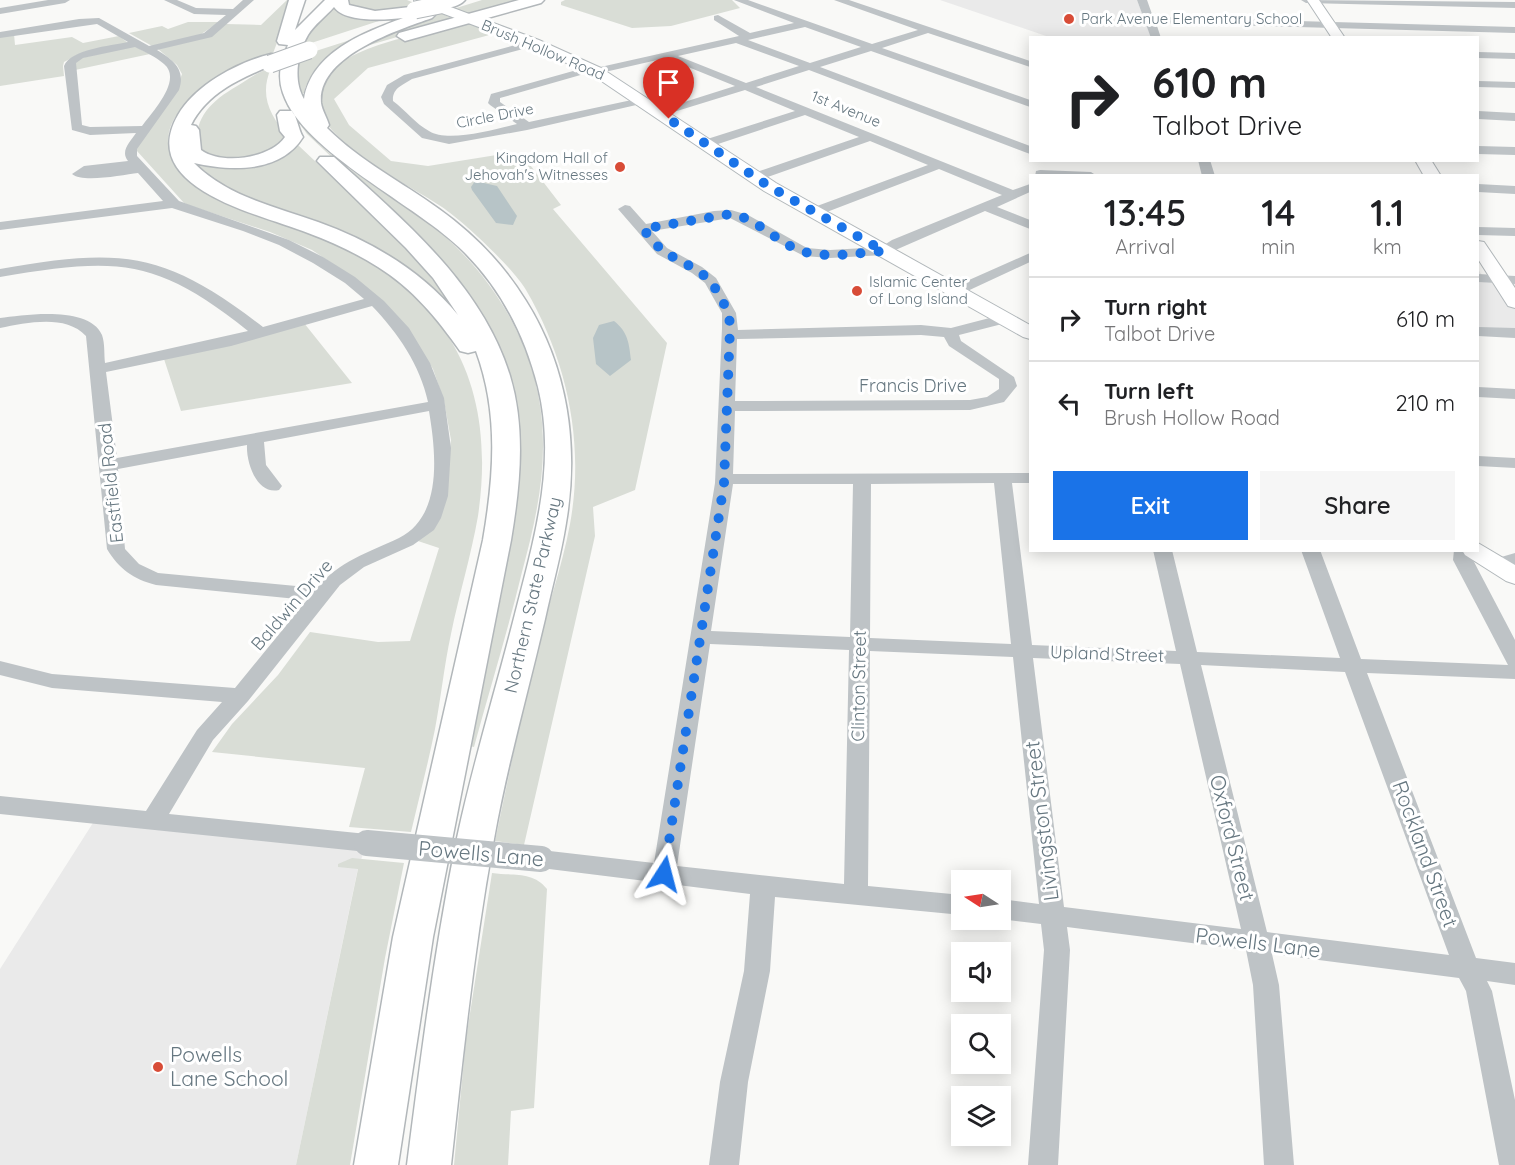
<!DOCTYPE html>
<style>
:root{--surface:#fff;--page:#f6f6f6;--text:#202124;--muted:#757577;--line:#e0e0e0;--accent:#1a73e8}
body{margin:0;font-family:Quicksand,sans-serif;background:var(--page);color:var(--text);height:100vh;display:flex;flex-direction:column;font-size:22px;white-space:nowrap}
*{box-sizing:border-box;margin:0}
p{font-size:20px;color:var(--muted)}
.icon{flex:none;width:33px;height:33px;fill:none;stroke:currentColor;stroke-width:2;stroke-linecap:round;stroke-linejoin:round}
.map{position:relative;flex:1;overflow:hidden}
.side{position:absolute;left:1029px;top:174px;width:450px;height:378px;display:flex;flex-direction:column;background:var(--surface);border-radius:0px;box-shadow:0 3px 15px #0003}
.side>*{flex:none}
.guide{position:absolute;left:1029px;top:36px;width:450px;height:126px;border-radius:0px;box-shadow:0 3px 15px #0003;background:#fff;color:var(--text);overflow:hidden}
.needle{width:39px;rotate:282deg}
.fabs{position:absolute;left:951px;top:870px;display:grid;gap:12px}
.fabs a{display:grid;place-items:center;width:60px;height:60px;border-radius:0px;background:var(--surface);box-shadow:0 3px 15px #0003;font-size:30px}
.pin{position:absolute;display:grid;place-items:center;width:51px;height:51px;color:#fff;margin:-62px -26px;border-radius:50% 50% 50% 0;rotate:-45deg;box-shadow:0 0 6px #0007}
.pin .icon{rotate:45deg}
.me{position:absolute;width:66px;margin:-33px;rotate:9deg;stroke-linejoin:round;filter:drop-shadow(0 0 4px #0008)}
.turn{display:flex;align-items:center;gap:21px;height:126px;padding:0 24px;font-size:27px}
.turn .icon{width:78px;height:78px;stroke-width:2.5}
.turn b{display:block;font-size:42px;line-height:51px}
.eta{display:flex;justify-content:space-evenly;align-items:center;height:102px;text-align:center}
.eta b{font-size:36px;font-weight:600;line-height:42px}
.primary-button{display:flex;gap:12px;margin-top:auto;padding:12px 24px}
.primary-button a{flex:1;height:69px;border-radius:0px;background:var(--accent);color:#fff;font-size:24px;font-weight:600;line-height:69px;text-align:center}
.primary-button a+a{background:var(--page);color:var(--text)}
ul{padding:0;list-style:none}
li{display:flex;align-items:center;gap:18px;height:84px;padding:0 24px;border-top:2px solid var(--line)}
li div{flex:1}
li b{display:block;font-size:22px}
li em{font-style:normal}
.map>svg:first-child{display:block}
</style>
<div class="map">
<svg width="1515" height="1165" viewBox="0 0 1515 1165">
<rect width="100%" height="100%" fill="#f9f9f7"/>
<path fill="#eaeaea" d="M940,0H1137L1151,37H1049Z
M1478,269L1486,282L1515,283V329L1478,328Z
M98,815L367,843L358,868L296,1165H0V969Z"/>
<path fill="#d9ddd6" d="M287,0H293L272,56C238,73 150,103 172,156C191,202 262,215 304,230C439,281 499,372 478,516C471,556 459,595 451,634C444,666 441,698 435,729C428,764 419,798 411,832L349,827L365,768L212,752L232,724L278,675L310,632L378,642L410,641L439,548L418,541L443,508L451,440L444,401L433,369L410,332L351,276L312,250L270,232L191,206L184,203L137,151V146L177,88L182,74L177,65L158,49L188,42L226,24L261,25Z
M342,0H407L424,7L402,12L352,11Z
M482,0H530L470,14L453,9Z
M565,0H732L740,8L671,26L632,28L561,5V2Z
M334,2L335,6C351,19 372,15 391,17L299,47L297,57L369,34C345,47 310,64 304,93L301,94C286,49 301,31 334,2Z
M441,13L455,20L363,47L359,46L413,21Z
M188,22H219L200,35L152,46L129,33L162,26L168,29Z
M461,24H470L493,34L368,68L334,99L349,125L391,161L428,166L509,153L519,155L524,157L561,205L553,209L667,343L635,490L593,507L595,536L524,845L495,841C508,779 521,716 536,654C546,611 562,568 570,524C585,443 567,360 526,290C513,268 464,222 442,207C412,186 308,137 318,93C328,46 422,35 461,24Z
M14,34L15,45L72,37L83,43L119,36L128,43L79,54L64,62L63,66L64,76L0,86V36Z
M134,46L150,54L75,70L76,60L81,58Z
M271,68C259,96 270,115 288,137L274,151L245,159H215L197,151C193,115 213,100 242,83C251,77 260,71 271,68Z
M283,94H285C306,152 373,181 420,216C494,271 544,353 543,447C543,489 533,531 522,572C508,630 490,688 474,747L469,746L502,592L515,511L491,336L464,288L422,242L307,134L287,106Z
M298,145C350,195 418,250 455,312L290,215L213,184L188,159L229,164Z
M304,323L352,383L181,411L164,359Z
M352,858L404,863L385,958L350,1165H296L358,869L338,867V864Z
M492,873C512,876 533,871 547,889L534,1108L511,1111L508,1165H454L466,1039Z"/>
<path fill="#b7c4c7" d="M475,181L497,186L517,216L513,225L496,223L472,190L471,187Z
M614,321C628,332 629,343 631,360L610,376L596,364L593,338L599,325Z"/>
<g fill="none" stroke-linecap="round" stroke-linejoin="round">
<defs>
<path id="major" d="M414,0H432L539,40L601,68L776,183L1030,325V339L1023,337L764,191L591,74L529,46L415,3Z
M1307,0H1319L1345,38H1332Z
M1415,160H1431L1441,176H1424Z
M1478,241L1484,242L1515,288V308L1508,306L1478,259Z
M1478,543L1515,565V584L1506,581L1465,555L1462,550H1478Z"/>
<path id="highway" d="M289,0H305L295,30L325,0H348L349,5L375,11L410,7L415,9L417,13L427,10L435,15L432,18C398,30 317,56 321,103C322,110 327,118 329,125L327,128C360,161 402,182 439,209C474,234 504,265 526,301C568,368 579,446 566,523C561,555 552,587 545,619C528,692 507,765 494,839C474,947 463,1056 451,1165H407C421,1056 435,946 457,838C473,763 496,689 515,614C534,540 557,464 538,387C525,336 502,290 464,252C418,205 303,153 283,93C277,76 281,61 288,45L279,44L277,41ZM334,7C345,23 386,20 403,18C363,33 312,52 304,99C293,81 297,54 308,35C314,25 326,16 334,7Z
M441,0H465C459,7 443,10 435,8L432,5Z
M519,0H544L541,3L405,41L397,36L399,33Z
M271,54L277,55L279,59L277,63C244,77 208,91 191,125L196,126L199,130L201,150C221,165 270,159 285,137L280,131L277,115L280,111H292C298,119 298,129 303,137C280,174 229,171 194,163C228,197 274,206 318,222C371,241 422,271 458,315L433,278L406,248L317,161L320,157H334C402,219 482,284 510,376C526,429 520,486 511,540L433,937L398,1165H354L393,937L483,540C494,476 499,413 476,351L468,353L460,351C437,318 413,289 378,267C356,253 332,242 308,233C263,215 135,189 178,115C195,85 238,62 271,54Z"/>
</defs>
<use href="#major" stroke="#b2b8bb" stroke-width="2"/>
<use href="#highway" stroke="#b2b7ba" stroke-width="3"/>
<path fill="#bec3c6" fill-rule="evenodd" d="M48,0H70L65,3L0,14V8Z
M164,0H177L196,8L233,9L243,0H254L212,37L157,50C173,60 186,69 179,90L137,149V156L179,201L289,240L323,257L355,277L384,301L409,328L430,363L444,398L451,448L448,496L441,518L434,530L413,545L364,567L340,585L248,701L213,740L169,814L367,834L375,837L379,843L375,849L367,852L0,814V796L146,811L197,730L222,702L52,688L0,675V661L52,674L235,688L307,600L156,585C133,579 119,569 107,549L86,336C65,314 27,323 0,328V318C24,315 89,305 102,335C105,343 104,355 105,363L248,331C154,256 116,258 0,277V269C121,248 163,250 263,327L364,299L345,283L313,263L279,245L243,231L172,208L0,230V222L163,201L138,173C123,175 82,183 72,174L84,166L128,161C120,151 130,142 136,133L90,135L72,130L64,66C71,49 110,46 128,42L97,24L0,38V32L79,19L99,18L149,46L204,33L226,15L194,14ZM135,47C145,52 156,57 164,64C183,80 152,112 142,126L90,127L82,125L76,63L83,58ZM372,306C398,333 420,365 428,402L117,458L106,372L231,346ZM429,411C436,453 443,516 399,538C368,553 339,561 317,588L158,573L139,564L125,549L118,469L247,445C246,463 257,495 279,490L282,486L266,465L264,442Z
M734,0H748L872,44L918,30L834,0H849L1030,61V67L928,33L882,48L1030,100V107L871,51L820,67L1030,146V154L809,70L756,87L1013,190L1030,184V192L997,207L1030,220V229L985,211L884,255L830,258L804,256L730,218L652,231L667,248L702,267L716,278L736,313L738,330L921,325L951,328L1005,314L1013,319L1010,322L959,335L961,341L1014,377L1017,386L1004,402L970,410L735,411L733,474L1030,473V483H1012L1032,645L1176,651L1153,550H1172L1197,652L1340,658L1301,550H1320L1361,659L1508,665L1453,560L1454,550H1473V560L1515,640V679L1367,673L1476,958L1515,963V985L1487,981L1492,991L1515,1100V1165H1499L1466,991L1459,978L1272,954L1279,985L1294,1165H1264L1253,985L1246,950L1067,927L1070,950L1058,1165H1028L1044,950L1041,924L1000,919V899L1039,904L1013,657L870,651L868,886L962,895V915L775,897L770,971L748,1082L739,1165H709L720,1082L744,971L750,894L541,868L532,865L529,859L532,853L541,850L654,863L715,483L722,328V313L705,283L692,273L657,254L618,209L625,205L630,206L646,224L714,211L731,210L748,215L807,248L830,250L881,247L892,240L1002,195L939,169L819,215H809L807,212L809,209L928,165L870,141L759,180H751L749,177L751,174L859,137L805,115L709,147H701V141L795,111L745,90L664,115H656V111L735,86L666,58L596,74L591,72L500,98V102L529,122L641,98L647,101L645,103L527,130L449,144L422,138L384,104L381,97L387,85L404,75L530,41H538V45L412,79C403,85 392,88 393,101C405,110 416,124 429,131C448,143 495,129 517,124L490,105L488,103L491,94L591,66L596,68L739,36L714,20V16L718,15L750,33L794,23ZM805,27L861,47L810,63L748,40ZM736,43L799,66L746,83L678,56ZM921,335L944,337L949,346L999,379V389L987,397L970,400L735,401L737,339ZM994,483L1011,644L870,638L871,484ZM733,484H853L850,637L711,631ZM710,644L849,650L844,884L677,866ZM1033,658L1180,664L1241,929L1064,907ZM1201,665L1345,672L1449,955L1267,932Z
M1137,0H1147L1153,17L1515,27V33L1156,23L1161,38H1151Z
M1301,0L1515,2V8L1306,3Z
M1478,52L1515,53V59L1478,58Z
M1478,81L1515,82V88L1478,87Z
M1478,111L1515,113V121L1478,119Z
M1478,146L1515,147V155L1478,154Z
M1198,160H1210L1215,176H1202Z
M1040,170L1091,172L1097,176H1035L1036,171Z
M1478,184L1515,186V194L1478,192Z
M1478,227L1515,228V236L1478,235Z
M1030,253V262L961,294L956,295L949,291L951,288Z
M1478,274L1515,276V284L1478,282Z
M1478,327L1515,328V338L1478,336Z
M1478,387L1515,389V399L1478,397Z
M1478,456L1515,458V468L1478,466Z
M1515,553V565L1498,570L1491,568L1488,564L1491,560Z"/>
<use href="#major" fill="#fff" fill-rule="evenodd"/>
<use href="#highway" fill="#fff" fill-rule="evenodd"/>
<defs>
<path id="highway-bridge" d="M415,10L440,5
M270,64L309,50"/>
</defs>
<use href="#highway-bridge" stroke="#b2b7ba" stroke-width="19" stroke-linecap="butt"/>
<path stroke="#bec3c6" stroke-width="26" d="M367,843L541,859"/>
<use href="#highway-bridge" stroke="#fff" stroke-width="17"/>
</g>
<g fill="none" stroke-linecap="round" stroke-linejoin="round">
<path stroke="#1a73e8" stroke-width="10" stroke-dasharray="0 18" d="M664,874L724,483L730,328L729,313L711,281L697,270L662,251L643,229L731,214C754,217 775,240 796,249C822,260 857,253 884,251L770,187L669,119"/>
</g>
<g fill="#d84c37" stroke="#fff" stroke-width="2">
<circle cx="1069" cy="19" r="6"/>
<circle cx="620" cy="167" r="6"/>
<circle cx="857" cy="291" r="6"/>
<circle cx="158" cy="1067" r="6"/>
</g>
<g text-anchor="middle" stroke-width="6" stroke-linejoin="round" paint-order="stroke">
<g font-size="15" fill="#667780" stroke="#fff" text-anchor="start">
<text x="1081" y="24">Park Avenue Elementary School</text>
<text x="608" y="163" text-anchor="end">Kingdom Hall of<tspan x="608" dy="17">Jehovah's Witnesses</tspan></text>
<text x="869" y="287">Islamic Center<tspan x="869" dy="17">of Long Island</tspan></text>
</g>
<g font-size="15" fill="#667780" stroke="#fff">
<text transform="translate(543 50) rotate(23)" y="5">Brush Hollow Road</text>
<text transform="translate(846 109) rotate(22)" y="5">1st Avenue</text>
<text transform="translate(495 116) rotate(-11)" y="5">Circle Drive</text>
</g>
<g font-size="18" fill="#667780" stroke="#fff">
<text x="913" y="392">Francis Drive</text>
<text transform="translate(111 483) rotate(-96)" y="6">Eastfield Road</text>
<text transform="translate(533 595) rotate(-77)" y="6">Northern State Parkway</text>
<text transform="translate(292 605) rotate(-49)" y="6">Baldwin Drive</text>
<text transform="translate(1107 654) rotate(2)" y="6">Upland Street</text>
<text transform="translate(859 686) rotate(-89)" y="6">Clinton Street</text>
</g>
<g font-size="21" fill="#667780" stroke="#fff">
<text transform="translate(1042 821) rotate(-97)" y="7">Livingston Street</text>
<text transform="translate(1232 838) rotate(76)" y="7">Oxford Street</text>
<text transform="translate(481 854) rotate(5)" y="7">Powells Lane</text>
<text transform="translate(1425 854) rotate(70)" y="7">Rockland Street</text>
<text transform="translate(1258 943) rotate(7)" y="7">Powells Lane</text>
</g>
<g font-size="21" fill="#667780" stroke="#fff" text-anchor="start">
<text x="170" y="1062">Powells<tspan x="170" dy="24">Lane School</tspan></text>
</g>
</g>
</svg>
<div class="fabs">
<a><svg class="needle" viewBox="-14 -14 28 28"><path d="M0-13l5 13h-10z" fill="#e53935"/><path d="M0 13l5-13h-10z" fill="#757577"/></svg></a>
<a><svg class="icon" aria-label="sound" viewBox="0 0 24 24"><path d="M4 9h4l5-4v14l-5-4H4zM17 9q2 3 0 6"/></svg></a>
<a><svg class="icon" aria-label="search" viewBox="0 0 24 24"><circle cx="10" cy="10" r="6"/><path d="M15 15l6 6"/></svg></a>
<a><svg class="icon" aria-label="layers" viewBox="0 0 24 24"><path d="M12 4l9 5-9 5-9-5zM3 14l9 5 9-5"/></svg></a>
</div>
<div class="pin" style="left:669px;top:119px;background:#d93025"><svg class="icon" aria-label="arrive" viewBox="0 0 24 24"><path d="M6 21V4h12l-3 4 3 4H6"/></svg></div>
<svg class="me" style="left:664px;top:874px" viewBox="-20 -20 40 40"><path d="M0-17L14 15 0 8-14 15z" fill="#1a73e8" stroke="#fff" stroke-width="4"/></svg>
<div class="guide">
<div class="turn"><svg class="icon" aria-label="right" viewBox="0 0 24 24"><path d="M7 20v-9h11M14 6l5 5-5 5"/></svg><div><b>610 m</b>Talbot Drive</div></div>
</div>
<section class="side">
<div class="eta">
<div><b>13:45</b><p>Arrival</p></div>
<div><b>14</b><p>min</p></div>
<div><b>1.1</b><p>km</p></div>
</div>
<ul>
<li><svg class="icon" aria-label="right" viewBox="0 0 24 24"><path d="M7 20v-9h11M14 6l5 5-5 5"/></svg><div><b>Turn right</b><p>Talbot Drive</p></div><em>610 m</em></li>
<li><svg class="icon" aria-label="left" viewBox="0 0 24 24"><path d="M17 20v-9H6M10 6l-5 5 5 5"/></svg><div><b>Turn left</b><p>Brush Hollow Road</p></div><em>210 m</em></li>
</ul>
<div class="primary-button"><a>Exit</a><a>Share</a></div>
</section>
</div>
